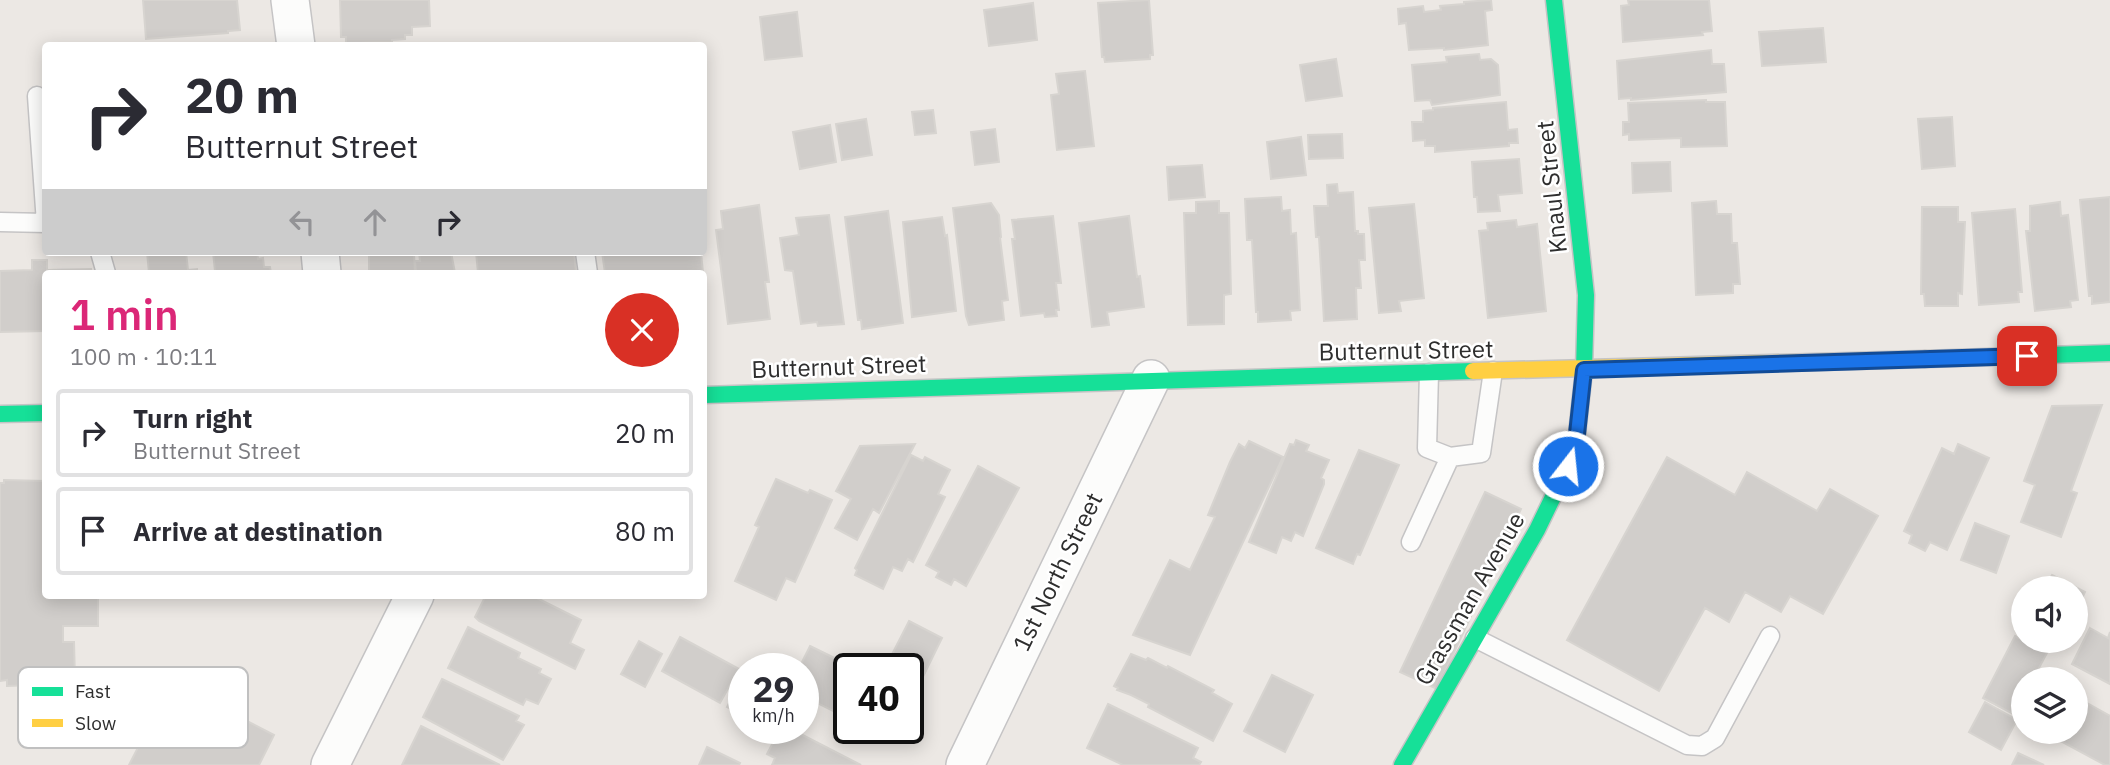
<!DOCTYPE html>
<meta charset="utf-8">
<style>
:root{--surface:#fff;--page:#f7f7f7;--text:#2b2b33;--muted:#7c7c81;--line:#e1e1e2;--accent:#db2777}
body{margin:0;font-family:"IBM Plex Sans",sans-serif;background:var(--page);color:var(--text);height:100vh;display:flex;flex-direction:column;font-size:26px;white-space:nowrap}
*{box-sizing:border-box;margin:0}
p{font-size:23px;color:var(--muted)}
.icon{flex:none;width:38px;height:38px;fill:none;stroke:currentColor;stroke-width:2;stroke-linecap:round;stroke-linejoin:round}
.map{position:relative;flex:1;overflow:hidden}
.sheet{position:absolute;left:42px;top:270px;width:665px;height:329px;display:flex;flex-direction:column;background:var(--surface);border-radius:7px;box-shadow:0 4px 18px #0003}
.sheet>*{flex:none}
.hud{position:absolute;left:42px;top:42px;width:665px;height:214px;border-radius:7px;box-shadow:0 4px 18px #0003;background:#fff;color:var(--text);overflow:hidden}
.buttons{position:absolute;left:2011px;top:576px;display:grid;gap:14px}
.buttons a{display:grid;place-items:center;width:77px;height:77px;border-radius:50%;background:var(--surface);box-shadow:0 4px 18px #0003;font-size:35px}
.speed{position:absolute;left:728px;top:653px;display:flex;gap:14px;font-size:35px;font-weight:700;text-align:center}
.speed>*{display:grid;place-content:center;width:91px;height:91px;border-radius:50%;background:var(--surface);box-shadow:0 4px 18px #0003;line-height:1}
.speed small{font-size:18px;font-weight:400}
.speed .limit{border:4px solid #111;border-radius:10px;background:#fff;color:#111}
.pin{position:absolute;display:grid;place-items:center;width:60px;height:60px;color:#fff;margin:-30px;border-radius:14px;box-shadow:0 4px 10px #0006}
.me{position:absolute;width:77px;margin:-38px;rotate:16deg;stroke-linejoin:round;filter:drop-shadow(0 0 5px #0008)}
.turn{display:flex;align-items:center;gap:24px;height:147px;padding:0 28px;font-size:32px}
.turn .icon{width:91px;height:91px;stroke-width:2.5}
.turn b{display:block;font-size:49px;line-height:60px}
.lanes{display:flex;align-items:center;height:66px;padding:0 28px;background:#0003;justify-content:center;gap:35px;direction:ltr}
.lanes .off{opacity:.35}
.round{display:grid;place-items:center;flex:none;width:74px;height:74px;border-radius:37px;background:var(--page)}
.head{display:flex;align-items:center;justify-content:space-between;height:119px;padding:0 28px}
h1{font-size:42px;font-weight:600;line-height:52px;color:var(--accent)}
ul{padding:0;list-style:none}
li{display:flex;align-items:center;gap:21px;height:88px;margin:0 14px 10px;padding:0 14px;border:4px solid var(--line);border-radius:7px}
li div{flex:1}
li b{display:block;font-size:26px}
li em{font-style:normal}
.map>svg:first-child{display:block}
</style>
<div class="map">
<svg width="2110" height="765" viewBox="0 0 2110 765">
<rect width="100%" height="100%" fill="#ece8e4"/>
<path fill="#d1cecb" stroke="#d7d4d0" stroke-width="2" d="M143,0H237L240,30L228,31V33L146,39Z
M340,0H429L430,26L412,27V35H405V39L392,40V42L346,43V37H341Z
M1149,0L1153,55H1150V59L1105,62L1104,57H1102L1098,3Z
M1491,0L1492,10L1485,11L1488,45L1444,50V48L1409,50L1406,23L1399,24L1398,9L1423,6L1424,12L1441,10L1440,6L1464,4V2Z
M1628,0H1709L1712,31L1702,32L1703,35L1623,42L1621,6L1629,5Z
M1033,3L1037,40L989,46L984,10Z
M797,12L802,56L765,60L760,17Z
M1823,28L1826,62L1762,66L1759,32Z
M1711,50L1712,64H1724L1726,92L1631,100V98L1619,99L1617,61Z
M1479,54L1480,60L1491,59L1498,65L1500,95L1432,105L1430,100L1415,101L1412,65L1447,62L1446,57Z
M1336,59L1342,96L1306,101L1300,65Z
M1085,71L1094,146L1057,150L1051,95L1059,94L1056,74Z
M1706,100V102H1725L1727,146L1681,147V138L1629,140V134L1623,135V122H1629L1628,103Z
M1506,102L1508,130L1517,129L1518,143H1509V146L1435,152V146H1425V140L1413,141L1412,122H1423V111L1433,110V108Z
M933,110L936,133L915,135L912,112Z
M1952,117L1955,166L1922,169L1918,119Z
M866,119L872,155L842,160L836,124Z
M830,125L836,162L800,169L793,132Z
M995,129L999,162L975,165L971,132Z
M1342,134L1343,158L1309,159L1308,135Z
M1301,137L1306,175L1271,179L1267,142Z
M1519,159L1522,193L1498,195L1500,211L1478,212L1477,197H1474L1472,162Z
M1670,162L1671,191L1633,193L1632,163Z
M1202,165L1205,197L1169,200L1167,167Z
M1337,184L1338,193L1353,192L1355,231H1358V234H1364L1365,260H1359L1361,288H1356L1357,319L1324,321L1319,237H1316L1314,206H1328L1327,185Z
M1281,197L1282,211L1290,210L1291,234L1296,233L1300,310L1290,311L1291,320L1258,322V312H1256L1252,240H1247L1245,199Z
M2110,197V302L2092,304V296H2089L2080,200Z
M1219,201V213H1229L1231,294L1224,295V324L1188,325L1184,213H1196V202Z
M1716,201L1717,214H1731L1732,243H1737L1740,284H1733V293L1696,295L1692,203Z
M2060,202L2061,216L2068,215L2078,300L2070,301L2071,307L2035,311L2026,231H2030V206Z
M991,203L999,215L1001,237L1000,238L1008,300L1002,301L1004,320L969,325L966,316L953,208Z
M1414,204L1424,298L1399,301L1401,311L1379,313L1369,208Z
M759,205L769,282H765L770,319L728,324L716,230L723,229L721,211Z
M1922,207H1958V222H1965L1962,294L1958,293V306H1925L1924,294H1921Z
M2015,209L2022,292H2018L2019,302L1979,305L1972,213Z
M888,211L903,323L862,329L861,320H858L845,217Z
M829,215L844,324L818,326L817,322L801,324L793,271L785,270L780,238L799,235L796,218Z
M1053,216L1061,283H1056L1059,310H1056L1057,316L1045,317L1044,313L1021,316L1012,239H1015L1012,220Z
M1129,216L1137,277L1140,276L1144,307L1107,312L1109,325L1092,327L1079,223Z
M942,217L945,236L947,235L956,311L912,317L903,222Z
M1516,220L1517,227L1537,224L1546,311L1488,318L1479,231L1488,230L1487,223Z
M147,252H186L188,270L197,269V273H149Z
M213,252H257L258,259L263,258L264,267H270L271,273H219L215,271Z
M369,252L414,254L415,273H369Z
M419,252H451L455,273H416L415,261H420Z
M476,252H574L576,273H478Z
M602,252H701L703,273H605Z
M32,260H47V270L91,269V273H46V331L0,332V271L32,270Z
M2102,405L2071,491L2077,493L2061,537L2021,522L2035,485L2024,481L2052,406Z
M1296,440L1309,445L1306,451L1329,460L1321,478L1324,480V484L1303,536L1295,532L1291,541L1282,537L1276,553L1249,542L1290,444L1294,445Z
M1249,441L1283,457L1190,655L1133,635L1170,560L1190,570L1215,517L1208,515L1230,462L1239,444L1245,448Z
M915,444L879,513L873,509L857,540L835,528L851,499L836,491L860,446Z
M1958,444L1989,458L1947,550L1930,542L1925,551L1909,543L1912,535L1904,531L1942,448L1954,454Z
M1359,450L1399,465L1360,555L1357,554L1353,564L1316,548Z
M911,455L923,461L925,457L950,470L938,494L945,497L913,562L908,559L902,571L893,567L883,589L855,575L857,570L855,568Z
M1667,457L1735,495L1747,472L1817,511L1830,489L1878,516L1823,614L1790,596L1781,612L1745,592L1729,622L1705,608L1659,691L1567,640Z
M978,466L1019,488L966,586L954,579L951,585L936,577L939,572L926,565Z
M776,479L808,493L810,490L832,500L795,582L786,578L776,600L735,581L759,527L755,525Z
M4,480L46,481V595H98V626H63V642H74L75,679L34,680L33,685L7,686V680L0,681V483H4Z
M1485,492L1521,509L1437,689L1400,672Z
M1975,523L2009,536L1996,573L1961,560Z
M2052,575L2085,592L2076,611V588H2045Z
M486,595H531L581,620L570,643L584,650L575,669L479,621L475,617Z
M909,621L942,638L919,685L908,680V668H885Z
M468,627L520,653L518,658L541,669L539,673L551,679L538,704L526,699L523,705L448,668Z
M2090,628L2108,638L2110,632V684L2072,664Z
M2015,636L2047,653L2033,679H2023V699L2015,715L1983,698Z
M680,637L739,669L720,703L662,671Z
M2036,640H2063L2057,651Z
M639,641L662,654L645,687L621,674Z
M810,646L855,668H849V719L803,696V668H799Z
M1131,654L1146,660L1148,658L1167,668L1168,666L1214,690L1212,693L1232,704L1213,741L1148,707L1149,704L1131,695L1117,690L1118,688L1114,686Z
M751,660L770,668H747Z
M1272,675L1313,695L1285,752L1244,731Z
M442,679L519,716L516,721L524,725L503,760L423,717Z
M739,683L744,685V715L727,707Z
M2080,699L2110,716V765H2105L2044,732H2076V700L2079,702Z
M208,701L274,735L259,765H129L150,724L180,740L178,744L184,747Z
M1985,702L2017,720L2001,750L1969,732Z
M1108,704L1198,748L1193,758L1201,762L1199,765H1123L1087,748Z
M421,726L500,765H402Z
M789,728L861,765H772L775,758L767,754L780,729L787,733Z
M707,747L740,763L739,765H699Z
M2018,753L2044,765H2012Z"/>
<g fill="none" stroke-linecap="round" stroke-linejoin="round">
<defs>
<path id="lane" d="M0,222L46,223L37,96
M100,252L106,273
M585,252L588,273
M1429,373L1427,448L1450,457L1481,453L1493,371
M1411,542L1450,457
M1475,638L1687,745L1702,746L1715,738L1770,636"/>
<path id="street" d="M290,0L296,46
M320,252L322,273
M330,765L415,595
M965,765L1151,379"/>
<path id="fast" d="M1925,359L2110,353
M704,395L1473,371
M0,414L46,413
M1402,765L1537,530L1568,466L1577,434L1584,370L1586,295L1554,0"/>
<path id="slow" d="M1473,371L1925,359"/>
</defs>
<use href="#lane" stroke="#c5c4c5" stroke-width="21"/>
<use href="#street" stroke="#c5c4c5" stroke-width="40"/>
<use href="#fast" stroke="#c5c4c5" stroke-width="19"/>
<use href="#slow" stroke="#c5c4c5" stroke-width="19"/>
<use href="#lane" stroke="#fcfcfb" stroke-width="18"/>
<use href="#street" stroke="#fcfcfb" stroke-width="37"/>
<use href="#fast" stroke="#16e098" stroke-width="16"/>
<use href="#slow" stroke="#ffcf43" stroke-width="16"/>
</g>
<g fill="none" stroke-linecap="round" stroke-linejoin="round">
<defs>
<path id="route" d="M1568,466L1577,434L1584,370L2027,356"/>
</defs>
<use href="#route" stroke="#114b97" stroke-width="18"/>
<use href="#route" stroke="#1a73e8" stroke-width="12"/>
</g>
<g text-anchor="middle" stroke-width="5" stroke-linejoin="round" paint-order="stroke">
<g font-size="24" fill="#2e2e2e" stroke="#fff">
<text transform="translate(1552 187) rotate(-96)" y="8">Knaul Street</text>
<text transform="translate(1406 351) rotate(-1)" y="8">Butternut Street</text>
<text transform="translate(839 367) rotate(-2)" y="8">Butternut Street</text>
<text transform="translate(1058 572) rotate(-64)" y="8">1st North Street</text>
<text transform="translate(1470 599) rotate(-60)" y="8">Grassman Avenue</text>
</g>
</g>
<rect x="18" y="667" width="230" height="81" rx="10" fill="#fff" stroke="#c0c0c0" stroke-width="2"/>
<rect x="32" y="687" width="31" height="9" fill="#16e098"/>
<rect x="32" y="719" width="31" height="8" fill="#ffcf43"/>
<g font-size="19" fill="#2e2e2e">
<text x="75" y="698">Fast</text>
<text x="75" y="730">Slow</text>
</g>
</svg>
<div class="buttons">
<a><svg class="icon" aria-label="sound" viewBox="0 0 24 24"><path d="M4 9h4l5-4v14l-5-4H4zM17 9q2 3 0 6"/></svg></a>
<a><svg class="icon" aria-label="layers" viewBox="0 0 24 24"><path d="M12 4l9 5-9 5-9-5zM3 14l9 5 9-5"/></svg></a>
</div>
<div class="speed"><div>29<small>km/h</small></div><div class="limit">40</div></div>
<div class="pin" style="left:2027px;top:356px;background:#d93025"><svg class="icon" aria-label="arrive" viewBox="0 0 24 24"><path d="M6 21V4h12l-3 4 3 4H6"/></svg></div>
<svg class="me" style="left:1568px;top:466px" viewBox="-20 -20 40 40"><circle r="17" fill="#1a73e8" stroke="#fff" stroke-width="3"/><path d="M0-11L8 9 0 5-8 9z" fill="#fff"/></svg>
<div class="hud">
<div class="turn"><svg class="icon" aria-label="right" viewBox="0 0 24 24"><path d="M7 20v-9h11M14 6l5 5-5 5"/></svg><div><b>20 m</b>Butternut Street</div></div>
<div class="lanes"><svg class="icon off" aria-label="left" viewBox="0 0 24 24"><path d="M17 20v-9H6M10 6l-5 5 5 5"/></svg><svg class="icon off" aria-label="ahead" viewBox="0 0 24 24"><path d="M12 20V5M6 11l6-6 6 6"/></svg><svg class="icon" aria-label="right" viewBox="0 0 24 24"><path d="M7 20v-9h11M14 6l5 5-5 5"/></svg></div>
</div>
<section class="sheet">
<div class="head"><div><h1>1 min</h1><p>100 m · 10:11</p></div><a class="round" style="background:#d93025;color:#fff"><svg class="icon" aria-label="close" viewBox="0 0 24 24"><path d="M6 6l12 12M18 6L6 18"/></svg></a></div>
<ul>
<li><svg class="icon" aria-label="right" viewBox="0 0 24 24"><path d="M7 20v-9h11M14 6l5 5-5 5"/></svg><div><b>Turn right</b><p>Butternut Street</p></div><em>20 m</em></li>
<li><svg class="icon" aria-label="arrive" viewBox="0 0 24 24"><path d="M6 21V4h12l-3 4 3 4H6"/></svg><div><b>Arrive at destination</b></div><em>80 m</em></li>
</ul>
</section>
</div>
